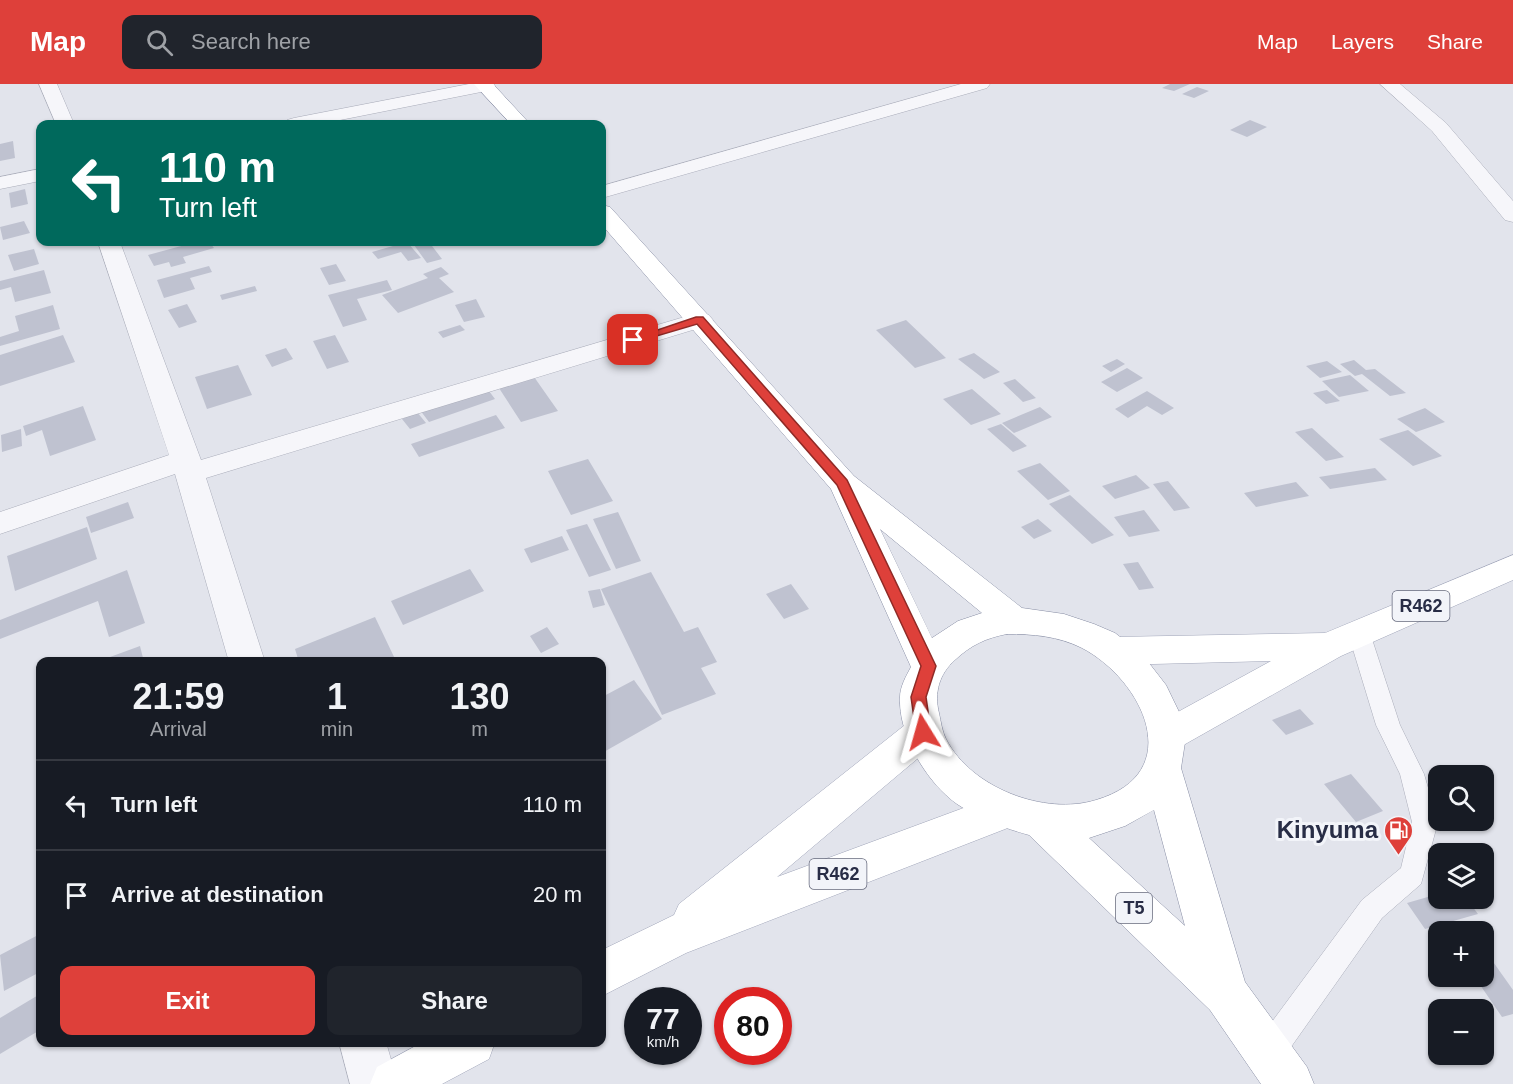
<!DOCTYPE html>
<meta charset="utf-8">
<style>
:root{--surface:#171b24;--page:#20242c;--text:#f1f3f6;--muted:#9ea1a6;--line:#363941;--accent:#de403a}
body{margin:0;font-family:Helvetica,sans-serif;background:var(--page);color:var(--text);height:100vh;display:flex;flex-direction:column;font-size:22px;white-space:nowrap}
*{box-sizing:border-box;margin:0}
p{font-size:20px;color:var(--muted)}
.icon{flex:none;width:33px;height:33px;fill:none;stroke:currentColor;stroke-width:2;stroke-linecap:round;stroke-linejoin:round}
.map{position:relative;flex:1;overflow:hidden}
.sheet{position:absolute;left:36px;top:573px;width:570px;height:390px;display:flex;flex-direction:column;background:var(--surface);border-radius:12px;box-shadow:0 2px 4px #0004}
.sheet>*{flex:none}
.banner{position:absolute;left:36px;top:36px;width:570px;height:126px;border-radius:12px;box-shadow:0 2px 4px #0004;background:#00695c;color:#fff;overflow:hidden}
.controls{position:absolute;left:1428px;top:681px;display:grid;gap:12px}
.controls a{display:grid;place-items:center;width:66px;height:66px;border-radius:12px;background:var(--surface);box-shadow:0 2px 4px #0004;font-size:30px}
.speed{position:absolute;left:624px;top:903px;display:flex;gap:12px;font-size:30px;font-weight:700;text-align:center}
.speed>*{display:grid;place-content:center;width:78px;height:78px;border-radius:50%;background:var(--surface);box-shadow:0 2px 4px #0004;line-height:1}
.speed small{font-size:15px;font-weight:400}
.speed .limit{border:9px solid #d22;background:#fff;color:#111}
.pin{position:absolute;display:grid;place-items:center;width:51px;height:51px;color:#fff;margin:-26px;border-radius:12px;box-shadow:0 3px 9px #0006}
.me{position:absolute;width:66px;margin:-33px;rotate:352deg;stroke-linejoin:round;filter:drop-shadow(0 0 4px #0008)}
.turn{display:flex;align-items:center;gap:21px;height:126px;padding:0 24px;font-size:27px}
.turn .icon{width:78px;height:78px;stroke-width:2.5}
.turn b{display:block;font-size:42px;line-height:51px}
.eta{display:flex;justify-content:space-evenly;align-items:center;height:102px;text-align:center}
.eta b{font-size:36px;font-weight:600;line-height:42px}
.primary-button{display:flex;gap:12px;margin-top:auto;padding:12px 24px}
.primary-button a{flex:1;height:69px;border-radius:12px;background:var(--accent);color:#fff;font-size:24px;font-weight:600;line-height:69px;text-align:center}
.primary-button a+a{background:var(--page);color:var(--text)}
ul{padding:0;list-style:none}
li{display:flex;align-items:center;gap:18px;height:90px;padding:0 24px;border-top:2px solid var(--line)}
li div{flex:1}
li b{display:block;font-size:22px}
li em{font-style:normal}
header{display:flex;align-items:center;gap:36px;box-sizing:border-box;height:84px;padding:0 30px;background:var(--accent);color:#fff}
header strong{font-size:28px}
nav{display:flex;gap:33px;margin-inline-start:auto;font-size:21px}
.search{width:420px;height:54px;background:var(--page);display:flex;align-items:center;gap:15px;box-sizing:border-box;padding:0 21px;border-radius:12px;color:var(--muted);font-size:22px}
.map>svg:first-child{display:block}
</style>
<header>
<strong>Map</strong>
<div class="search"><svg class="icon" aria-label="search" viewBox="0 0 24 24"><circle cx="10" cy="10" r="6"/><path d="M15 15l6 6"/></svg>Search here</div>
<nav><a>Map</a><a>Layers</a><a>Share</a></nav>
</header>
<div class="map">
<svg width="1513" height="1000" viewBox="0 0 1513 1000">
<rect width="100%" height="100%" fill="#e2e4ec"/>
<path fill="#bfc2d0" d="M1170,0H1190L1174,7L1162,4Z
M1197,3L1209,7L1194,14L1182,10Z
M1250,36L1267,43L1247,53L1230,46Z
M13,57L15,74L0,77V60Z
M25,105L28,120L11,124L9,109Z
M24,137L30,149L3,156L0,143Z
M196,158H209L214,164L183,173L186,179L171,183L169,178L154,182L148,171Z
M407,158L421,174L408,177L401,168L378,175L372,168Z
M429,158L442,175L427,179L414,161Z
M34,165L39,180L14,187L8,171Z
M336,180L346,197L329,201L320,184Z
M209,182L212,188L190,194L195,205L164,214L157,196Z
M441,183L449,190L439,194L454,208L398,229L382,211L428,194L423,190Z
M44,186L51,209L15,218L11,203L0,206V197Z
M387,196L392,206L357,215L367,236L343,243L328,211Z
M255,202L257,207L222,216L220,211Z
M476,215L485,233L464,238L455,221Z
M187,220L197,238L179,244L168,226Z
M53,221L60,245L0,262V253L19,247L15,232Z
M906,236L946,274L915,284L876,246Z
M460,241L465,246L443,254L438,248Z
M63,251L75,278L0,302V271Z
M335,251L349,278L327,285L313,257Z
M286,264L293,275L272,283L265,271Z
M974,269L1000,288L984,295L958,275Z
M1117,275L1125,280L1111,288L1102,282Z
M1354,276L1366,286L1375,285L1406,309L1390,312L1362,290L1355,292L1340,280Z
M1327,277L1342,288L1320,294L1306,282Z
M238,281L252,311L207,325L195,293Z
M1127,284L1143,294L1117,308L1101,298Z
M532,290L558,327L521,338L497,301Z
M1350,291L1369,307L1339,313L1322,297Z
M1015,295L1036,314L1023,318L1003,299Z
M486,303L495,315L429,338L420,326Z
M972,305L1001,330L971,341L943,315Z
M1327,306L1340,317L1326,320L1313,309Z
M1147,307L1174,324L1162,331L1147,322L1128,334L1115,325Z
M83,322L96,356L50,372L42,346L26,352L23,342Z
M1040,323L1052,333L1014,349L1002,339Z
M1425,324L1445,338L1416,348L1397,335Z
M417,328L426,339L410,345L402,335Z
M496,331L505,344L419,373L411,360Z
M1001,340L1027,362L1013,368L987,345Z
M1312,344L1344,373L1326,377L1295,348Z
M21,345L22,362L2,368L1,351Z
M1408,346L1442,372L1413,382L1379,355Z
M588,375L613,417L571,431L548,387Z
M1040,379L1070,407L1048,416L1017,387Z
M1375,384L1387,396L1330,405L1319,393Z
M1136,391L1150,404L1115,415L1102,402Z
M1168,397L1190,424L1174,427L1153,400Z
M1296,398L1309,412L1256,423L1244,409Z
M1070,411L1114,451L1092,460L1049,420Z
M128,418L134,434L91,449L86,433Z
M1144,426L1160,447L1129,453L1114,433Z
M618,428L641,477L616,485L593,435Z
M1038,435L1052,447L1034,455L1021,443Z
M587,440L611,486L589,493L566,446Z
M87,443L97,475L15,507L7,472Z
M562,452L569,466L531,479L524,465Z
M1138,478L1154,504L1139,506L1123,480Z
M470,485L484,507L403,541L391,517Z
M127,486L145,539L109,553L98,517L0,555V536Z
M651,488L684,548L698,543L717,578L701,584L716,610L662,631L601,505Z
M791,500L809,525L784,535L766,510Z
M600,505L605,521L593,524L588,507Z
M375,533L395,575L390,578H299L295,565Z
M547,543L559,560L541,569L530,552Z
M140,562L144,578H111L110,573Z
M634,596L662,635L602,669V613Z
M1300,625L1314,640L1286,651L1272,636Z
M1351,690L1383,727L1356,738L1324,700Z
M1438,810V814H1466L1478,830L1425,845L1407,819Z
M40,850V888L4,907L0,871Z
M1484,865L1513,906V930L1502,933L1474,892H1484Z
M40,910V946L0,970V934Z"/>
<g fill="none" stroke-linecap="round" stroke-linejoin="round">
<defs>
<path id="lane" d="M1359,540L1367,543L1370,549L1400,641L1424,690L1438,738L1421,800L1382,834L1279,980L1268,984L1257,980L1253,969L1257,958L1362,816L1401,784L1412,738L1400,690L1376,641L1348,549L1351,543Z"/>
<path id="street" d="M39,0H57L74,40H56Z
M469,0H494L495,2L492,6L486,7L320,40H284L287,36L294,34Z
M961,0H990L987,4L602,114V102Z
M1380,0H1400L1446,39L1513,117V138L1505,136L1432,47Z
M40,85V97L0,105V93Z
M98,158H120L201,376L691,231L700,228L709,231L713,236L709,241L206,394L265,578H229L175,390L0,450V428L169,371Z
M339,958H386L398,1000H350Z"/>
<path id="primary" d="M1513,471V496L1341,572L1180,663L1167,668L1154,663L1148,652L1154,641L1271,577L1114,581L1102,577L1096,567L1102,557L1114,553L1325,549Z
M923,632L936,637L942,648L936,659L777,793L1004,709L1018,714L1024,727L1018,740L686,869L602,912V866L674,831L679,820L910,637Z
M423,958H495L489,975L442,1000H370L377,983Z"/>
<path id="highway" d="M474,0H493L530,40H511Z
M602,121L610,123L854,392L1022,524L1064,530L1094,540L1115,549L1142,570L1166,601L1182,634L1186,652L1181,684L1245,898L1307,983L1314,1000H1261L1210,926L1029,751C1004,744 979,735 957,720C927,699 898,651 900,613C900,603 906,592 911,583L831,405L602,141ZM880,445L982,529L958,537L932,554ZM1007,550C1033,550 1058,552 1082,564C1143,596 1188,689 1096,716C1045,732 971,704 946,655C942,647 941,638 939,629C934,609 939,590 955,576C971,561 986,554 1007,550ZM1154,726L1185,842L1089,754L1125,742Z"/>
</defs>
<use href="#lane" stroke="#aaadba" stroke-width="1"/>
<use href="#street" stroke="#aaadba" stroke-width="1"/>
<use href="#primary" stroke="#a0a5b9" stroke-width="1"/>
<use href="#highway" stroke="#888ea5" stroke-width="1"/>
<use href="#lane" fill="#f6f6fa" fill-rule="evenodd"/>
<use href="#street" fill="#f6f6fa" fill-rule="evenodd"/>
<use href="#primary" fill="#fff" fill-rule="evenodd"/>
<use href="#highway" fill="#fff" fill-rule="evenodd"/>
</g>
<path fill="#de403a" stroke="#902a26" stroke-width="1.5" d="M696,233H703L847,396L936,582L926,613L931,648L929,653L923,655L918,653L916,648L911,613L921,582L837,401L697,240L633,259L628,256Z"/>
<defs>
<symbol id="fuel-pin" viewBox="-11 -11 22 30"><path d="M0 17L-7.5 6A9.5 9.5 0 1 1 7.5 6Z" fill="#de403a" stroke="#f2f4f9"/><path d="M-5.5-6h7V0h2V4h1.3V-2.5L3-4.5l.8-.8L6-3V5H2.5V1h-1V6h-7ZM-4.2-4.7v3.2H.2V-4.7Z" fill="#fff"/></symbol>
</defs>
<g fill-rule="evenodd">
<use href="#fuel-pin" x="1382" y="730" width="33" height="45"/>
</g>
<g text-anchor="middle" stroke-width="6" stroke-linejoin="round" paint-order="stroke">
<g fill="#f2f4f9" stroke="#65697c" stroke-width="1.5">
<rect x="1392.5" y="507" width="57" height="30" rx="4.5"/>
<rect x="809.5" y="775" width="57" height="30" rx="4.5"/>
<rect x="1116" y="809" width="36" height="30" rx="4.5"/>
</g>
<g font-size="18" font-weight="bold" fill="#282d46">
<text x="1421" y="528">R462</text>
<text x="838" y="796">R462</text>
<text x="1134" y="830">T5</text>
</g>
<g font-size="24" font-weight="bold" fill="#282d46" stroke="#f2f4f9" text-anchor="end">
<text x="1378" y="754">Kinyuma</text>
</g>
</g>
</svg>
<div class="controls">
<a><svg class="icon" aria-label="search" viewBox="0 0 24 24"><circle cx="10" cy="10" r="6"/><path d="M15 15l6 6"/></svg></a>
<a><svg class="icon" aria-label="layers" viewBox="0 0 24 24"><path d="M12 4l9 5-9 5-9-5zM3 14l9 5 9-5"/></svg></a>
<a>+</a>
<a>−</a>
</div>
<div class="speed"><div>77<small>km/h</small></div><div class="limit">80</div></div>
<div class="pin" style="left:633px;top:256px;background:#d93025"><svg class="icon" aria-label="arrive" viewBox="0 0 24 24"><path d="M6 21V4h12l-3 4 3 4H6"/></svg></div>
<svg class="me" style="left:923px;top:648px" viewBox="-20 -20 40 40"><path d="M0-17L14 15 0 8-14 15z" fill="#de403a" stroke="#fff" stroke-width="4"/></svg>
<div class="banner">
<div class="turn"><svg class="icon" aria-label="left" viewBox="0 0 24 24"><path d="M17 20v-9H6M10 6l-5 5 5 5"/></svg><div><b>110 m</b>Turn left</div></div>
</div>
<section class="sheet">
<div class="eta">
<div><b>21:59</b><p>Arrival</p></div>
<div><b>1</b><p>min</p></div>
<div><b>130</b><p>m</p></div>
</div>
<ul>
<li><svg class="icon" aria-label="left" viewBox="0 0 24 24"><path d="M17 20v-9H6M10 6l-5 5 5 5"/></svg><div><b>Turn left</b></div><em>110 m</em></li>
<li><svg class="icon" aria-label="arrive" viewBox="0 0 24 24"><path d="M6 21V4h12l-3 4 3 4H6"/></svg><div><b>Arrive at destination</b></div><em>20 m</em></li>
</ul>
<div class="primary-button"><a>Exit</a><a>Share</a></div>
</section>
</div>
